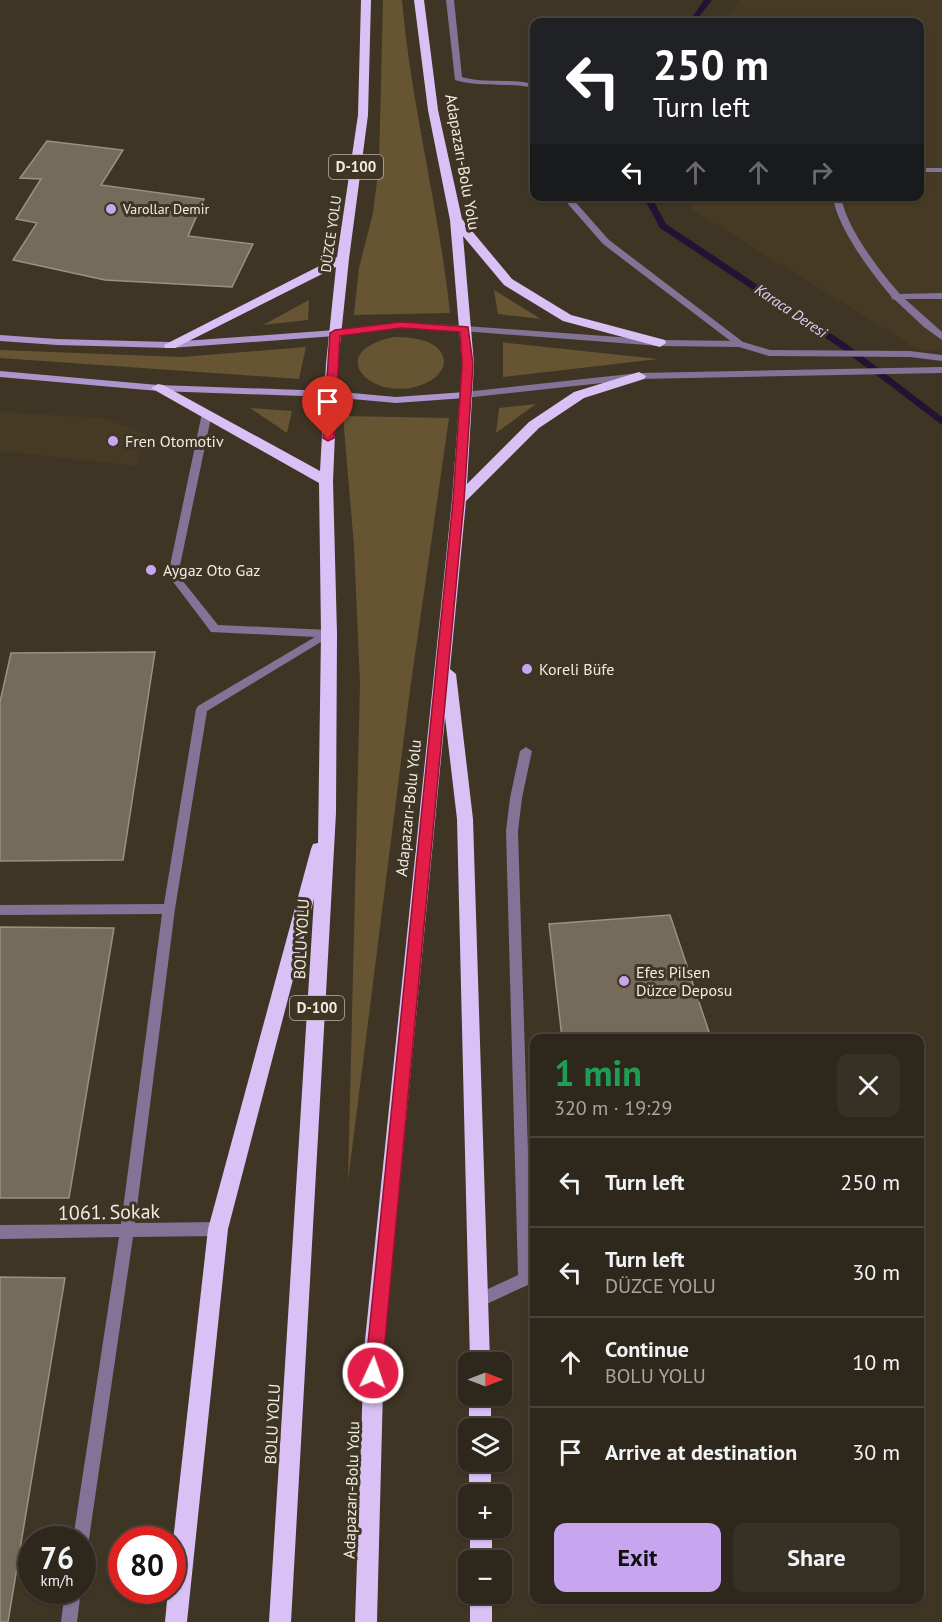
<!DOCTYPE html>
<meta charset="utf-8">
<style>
:root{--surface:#2e281c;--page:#363025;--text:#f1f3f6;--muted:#a7a6a3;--line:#49443b;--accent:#c7a6ef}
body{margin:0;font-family:"PT Sans",sans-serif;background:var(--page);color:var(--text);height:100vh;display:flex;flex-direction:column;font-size:22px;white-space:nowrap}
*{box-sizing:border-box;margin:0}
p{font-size:20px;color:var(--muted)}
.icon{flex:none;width:33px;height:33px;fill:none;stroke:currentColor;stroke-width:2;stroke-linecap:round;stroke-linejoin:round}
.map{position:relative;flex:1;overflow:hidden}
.sheet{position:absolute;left:530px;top:1034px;width:394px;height:570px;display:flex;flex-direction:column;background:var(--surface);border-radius:12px;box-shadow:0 2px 4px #0004,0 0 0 2px var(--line)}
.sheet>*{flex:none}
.guide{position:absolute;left:530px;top:18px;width:394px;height:183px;border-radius:12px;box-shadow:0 2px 4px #0004,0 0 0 2px var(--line);background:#202124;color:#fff;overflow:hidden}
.needle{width:39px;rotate:90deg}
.controls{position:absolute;left:458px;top:1352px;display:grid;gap:12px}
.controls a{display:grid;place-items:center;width:54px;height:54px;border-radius:12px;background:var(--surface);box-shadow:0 2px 4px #0004,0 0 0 2px var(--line);font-size:30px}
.speed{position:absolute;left:18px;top:1526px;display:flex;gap:12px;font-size:30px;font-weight:700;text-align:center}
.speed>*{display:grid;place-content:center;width:78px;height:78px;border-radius:50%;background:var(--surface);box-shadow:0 2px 4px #0004,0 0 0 2px var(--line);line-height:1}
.speed small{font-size:15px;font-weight:400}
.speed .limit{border:9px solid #d22;background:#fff;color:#111}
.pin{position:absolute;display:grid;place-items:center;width:51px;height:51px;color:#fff;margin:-62px -26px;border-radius:50% 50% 50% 0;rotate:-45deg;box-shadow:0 0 6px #0007}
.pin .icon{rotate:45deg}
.me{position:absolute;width:66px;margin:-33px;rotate:3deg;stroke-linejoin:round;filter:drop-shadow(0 0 4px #0008)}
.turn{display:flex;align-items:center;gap:21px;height:126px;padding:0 24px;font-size:27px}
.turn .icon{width:78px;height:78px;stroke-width:2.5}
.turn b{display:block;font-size:42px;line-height:51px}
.lanes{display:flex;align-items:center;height:57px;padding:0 24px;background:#0003;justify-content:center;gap:30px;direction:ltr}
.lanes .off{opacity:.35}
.round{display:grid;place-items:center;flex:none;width:63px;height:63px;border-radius:12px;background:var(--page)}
.head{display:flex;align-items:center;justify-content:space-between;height:102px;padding:0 24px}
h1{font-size:36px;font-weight:700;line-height:45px;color:#1e9e55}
.cta{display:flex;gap:12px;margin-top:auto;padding:12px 24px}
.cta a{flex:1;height:69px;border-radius:12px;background:var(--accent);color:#111;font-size:24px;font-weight:700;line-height:69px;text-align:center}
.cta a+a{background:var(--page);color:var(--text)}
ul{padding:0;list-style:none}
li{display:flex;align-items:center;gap:18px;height:90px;padding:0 24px;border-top:2px solid var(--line)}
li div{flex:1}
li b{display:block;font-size:22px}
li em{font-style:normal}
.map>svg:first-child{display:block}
</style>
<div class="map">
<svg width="942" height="1622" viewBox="0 0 942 1622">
<rect width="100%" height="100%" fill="#3e3525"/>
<path fill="#473a24" d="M739,0H942V349L919,350L693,210L686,197L920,196V22H725Z
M0,412L104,418L146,434L137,466L0,451Z"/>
<path fill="#665433" d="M383,0H402C411,105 439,208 450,313L354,315L359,268L373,213L379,165Z
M494,290L541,319L498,314Z
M309,300L308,320L263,325Z
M394,337C410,337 442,339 444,361C444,370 436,378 428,382C377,408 318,353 394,337Z
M503,342L507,343L658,359L503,377Z
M306,347L299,379L0,358V350L181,357Z
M536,404L496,433L499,408Z
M250,408L292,411L287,433Z
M343,416L449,418L410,690L348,1181L360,684L354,546Z"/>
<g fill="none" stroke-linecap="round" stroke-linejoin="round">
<path fill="#231233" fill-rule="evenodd" d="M704,0H712L695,22H689Z
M643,196H651L666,224L848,345L942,417V425L842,349L660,228Z"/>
</g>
<path fill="#756b5a" stroke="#9b917f" stroke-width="1.5" d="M47,141L123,150L101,185L204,199L188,236L253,244L232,287L105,280L13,260L37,223L16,219L41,179L20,178Z
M155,652L123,860L0,861V702L11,653Z
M670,915L711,1038H562L549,924Z
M0,927L114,928L69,1198H0Z
M0,1277L65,1278L8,1622H0Z"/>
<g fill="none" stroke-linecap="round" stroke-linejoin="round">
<path fill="#837396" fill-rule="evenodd" d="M920,168H942V172H920Z
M833,196H841C845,226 880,272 900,294L942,293V299H905L942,332V340L924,327L895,300L892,299L891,296C872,274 836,226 833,196Z
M207,410L212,413L178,575L218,625L329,630L334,634L207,711L175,909L135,1223L218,1222L223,1224L225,1229L223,1234L218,1236L133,1237L89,1539L87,1545L82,1546V1539H73L119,1237L0,1239V1225L121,1224L162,914L0,915V905L164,904L196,709L198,706L315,637L211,632L168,575L202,413Z
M526,747L532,751L522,798L518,831L532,1279L530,1284L480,1307L475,1305L473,1300L475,1295L518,1275L506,831L510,798L520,751Z
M65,1590H81L77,1622H61Z"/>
<path fill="#837396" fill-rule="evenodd" d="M446,0H454L462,77C485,84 510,78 534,84V88C508,82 481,88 455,80Z
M561,196H570L609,240L743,342V346H737L603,244Z"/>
<path fill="#837396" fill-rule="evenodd" d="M465,326L660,340L740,341L770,350L910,351L942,355V361L910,357L769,356L739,347L660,346L462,331V327Z
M942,367V373L639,379L465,398L460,395L465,392L639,373Z"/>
<path fill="#ae95cd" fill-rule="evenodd" d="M401,322L465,326L470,329L465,332L401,328L335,336L170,348L57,345L0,341V335L57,339L170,342L335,330Z
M0,371L158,385L330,391L396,397L465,392L470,395L465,398L396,403L330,397L158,391L0,377Z"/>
<path fill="#d9c1f6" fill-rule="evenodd" d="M361,0H371L368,115L349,259L338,364L333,481L337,634L336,813L291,1622H269L314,899L228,1229L187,1622H165L168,1590H172V1550L208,1229L311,849L313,844L318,843L321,634L319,483L151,388L158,384L163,385L320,471L326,364L336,267L175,348H165L164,345L337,257L358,115Z
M414,0H424L438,110L462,219L512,279L571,315L665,340L666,343L660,347L563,321L504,285L463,236L474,364L467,484L529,422L574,392L639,372L646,376L644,379L584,398L539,428L466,501L450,669L456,674L473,819L490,1362H470L457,819L445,717L384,1350L377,1622H355L364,1350L452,500L462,364L450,220L428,110Z
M469,1395H491V1428H469Z
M469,1461H491V1494H469Z
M470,1527H492V1560H470Z
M470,1593H492V1622H470Z"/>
</g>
<path fill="#e11d48" stroke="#92132f" stroke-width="1.5" d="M401,322L468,327L473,364L464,501L382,1373L379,1379L373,1381L367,1379L365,1373L453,501L462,364L460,332L401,328L340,336L334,438L328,441L323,438L330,333L335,330Z"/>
<g fill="#c7a6ef" stroke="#3e3525" stroke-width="2">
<circle cx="111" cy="209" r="6"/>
<circle cx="113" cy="441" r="6"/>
<circle cx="151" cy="570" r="6"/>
<circle cx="527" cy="669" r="6"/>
<circle cx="624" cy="981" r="6"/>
</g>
<g text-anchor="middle" stroke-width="6" stroke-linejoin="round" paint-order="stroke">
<g font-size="14" fill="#f1ebe2" stroke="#3e3525" text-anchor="start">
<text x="123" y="214">Varollar Demir</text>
</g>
<g font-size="14" fill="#f1ebe2" stroke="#3e3525">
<text transform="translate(331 234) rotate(-82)" y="5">DÜZCE YOLU</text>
</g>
<g fill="#3e3525" stroke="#bbb4a9" stroke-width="1.5">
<rect x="329" y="155" width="54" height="24" rx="4.5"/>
<rect x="290" y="996" width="54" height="24" rx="4.5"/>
</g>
<g font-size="15" font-weight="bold" fill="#f1ebe2">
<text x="356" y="172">D-100</text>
<text x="317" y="1013">D-100</text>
</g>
<g font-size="15" font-style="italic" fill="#e1d0f7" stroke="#3e3525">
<text transform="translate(791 311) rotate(34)" y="5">Karaca Deresi</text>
</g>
<g font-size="16" fill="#f1ebe2" stroke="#3e3525">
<text transform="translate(463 162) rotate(80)" y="6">Adapazarı-Bolu Yolu</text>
<text transform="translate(408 808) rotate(-84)" y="6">Adapazarı-Bolu Yolu</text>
<text transform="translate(301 939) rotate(-87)" y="6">BOLU YOLU</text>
<text transform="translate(272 1424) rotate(-87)" y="6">BOLU YOLU</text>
<text transform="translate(351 1490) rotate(-88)" y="6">Adapazarı-Bolu Yolu</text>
</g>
<g font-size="16" fill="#f1ebe2" stroke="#3e3525" text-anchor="start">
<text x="125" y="447">Fren Otomotiv</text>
<text x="163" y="576">Aygaz Oto Gaz</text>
<text x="539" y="675">Koreli Büfe</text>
<text x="636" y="978">Efes Pilsen<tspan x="636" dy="18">Düzce Deposu</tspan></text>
</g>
<g font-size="20" fill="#f1ebe2" stroke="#3e3525">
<text transform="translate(109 1212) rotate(-1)" y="7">1061. Sokak</text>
</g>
</g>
</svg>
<div class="controls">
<a><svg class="needle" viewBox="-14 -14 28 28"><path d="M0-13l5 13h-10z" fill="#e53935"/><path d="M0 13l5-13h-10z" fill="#a7a6a3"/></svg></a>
<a><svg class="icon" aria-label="layers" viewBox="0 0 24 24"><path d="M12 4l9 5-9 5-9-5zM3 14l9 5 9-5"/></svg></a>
<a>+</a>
<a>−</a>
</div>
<div class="speed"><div>76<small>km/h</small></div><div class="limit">80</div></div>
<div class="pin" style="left:328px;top:438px;background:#d93025"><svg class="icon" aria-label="arrive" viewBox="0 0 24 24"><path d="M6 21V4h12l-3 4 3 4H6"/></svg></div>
<svg class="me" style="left:373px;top:1373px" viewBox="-20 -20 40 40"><circle r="17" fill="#e11d48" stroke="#fff" stroke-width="3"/><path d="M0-11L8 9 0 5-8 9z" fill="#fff"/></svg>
<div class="guide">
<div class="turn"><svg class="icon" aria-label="left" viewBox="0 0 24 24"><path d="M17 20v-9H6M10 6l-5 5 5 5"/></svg><div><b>250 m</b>Turn left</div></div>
<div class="lanes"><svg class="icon" aria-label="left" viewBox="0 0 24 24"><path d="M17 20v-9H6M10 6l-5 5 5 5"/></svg><svg class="icon off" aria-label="ahead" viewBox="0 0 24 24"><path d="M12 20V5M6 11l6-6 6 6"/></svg><svg class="icon off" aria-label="ahead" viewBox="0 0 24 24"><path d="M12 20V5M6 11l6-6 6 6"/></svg><svg class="icon off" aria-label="right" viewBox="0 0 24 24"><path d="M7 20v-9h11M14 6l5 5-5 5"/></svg></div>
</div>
<section class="sheet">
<div class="head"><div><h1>1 min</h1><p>320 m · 19:29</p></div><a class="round"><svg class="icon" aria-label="close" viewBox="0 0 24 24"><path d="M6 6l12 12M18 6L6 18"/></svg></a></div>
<ul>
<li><svg class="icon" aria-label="left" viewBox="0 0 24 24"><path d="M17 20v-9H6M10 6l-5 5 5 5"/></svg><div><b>Turn left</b></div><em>250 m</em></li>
<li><svg class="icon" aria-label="left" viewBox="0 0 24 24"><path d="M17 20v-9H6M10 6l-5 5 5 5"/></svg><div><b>Turn left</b><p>DÜZCE YOLU</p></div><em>30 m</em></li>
<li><svg class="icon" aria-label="ahead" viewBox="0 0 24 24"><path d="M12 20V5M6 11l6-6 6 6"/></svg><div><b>Continue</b><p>BOLU YOLU</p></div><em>10 m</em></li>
<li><svg class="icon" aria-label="arrive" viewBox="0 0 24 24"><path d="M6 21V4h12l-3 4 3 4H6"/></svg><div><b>Arrive at destination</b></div><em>30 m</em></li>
</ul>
<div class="cta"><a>Exit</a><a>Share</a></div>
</section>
</div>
